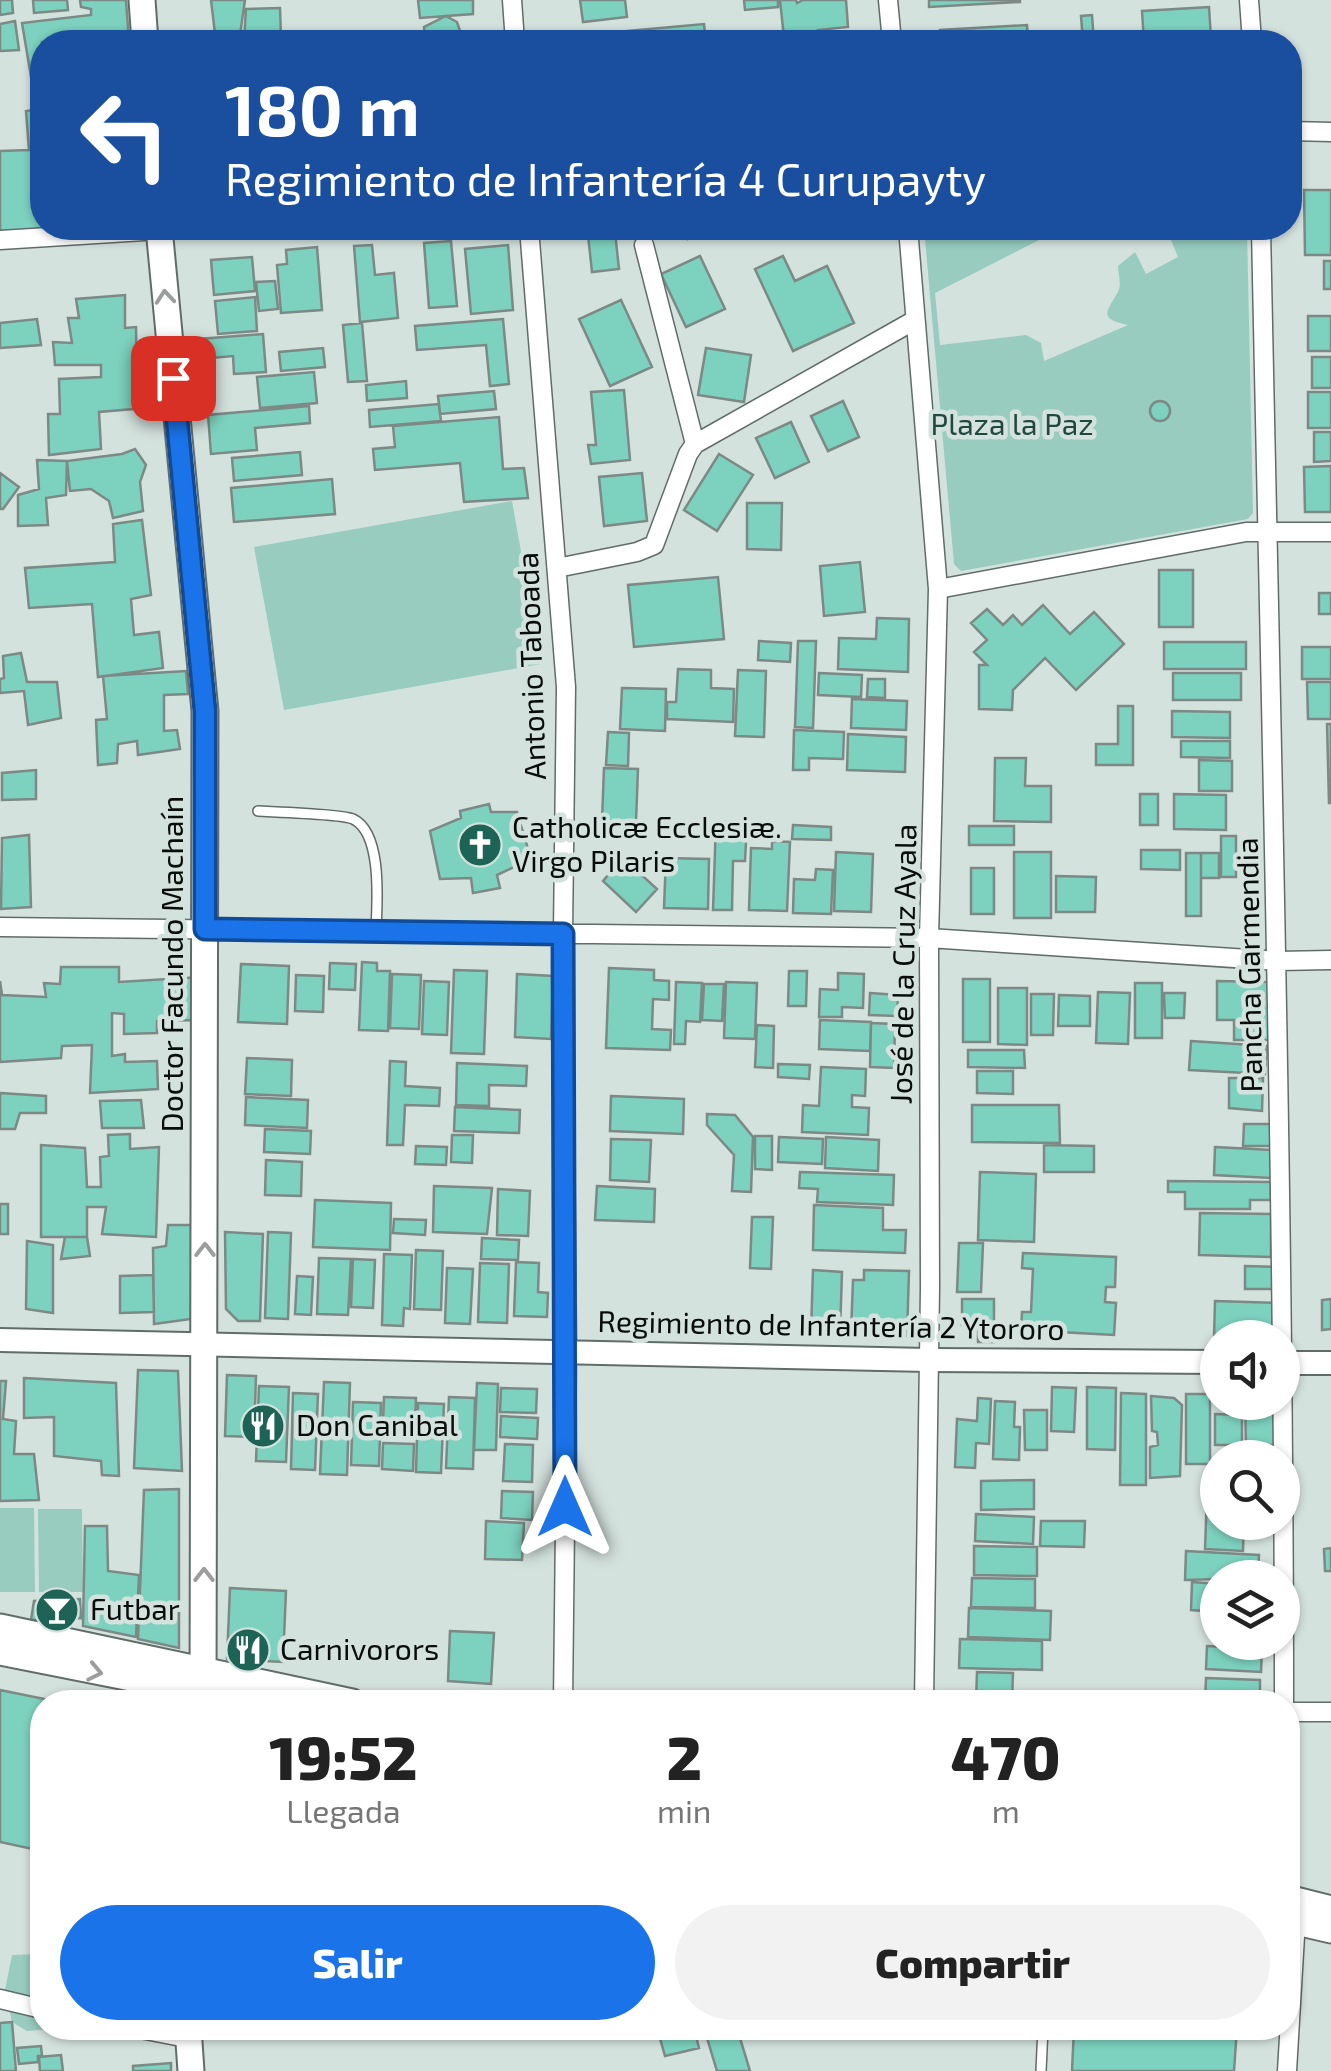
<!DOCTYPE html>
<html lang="es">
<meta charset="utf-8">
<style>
:root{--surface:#fff;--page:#f2f2f2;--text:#222;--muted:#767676;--accent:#1a73e8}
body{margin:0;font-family:"Exo 2",sans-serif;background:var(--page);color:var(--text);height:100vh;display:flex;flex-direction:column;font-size:38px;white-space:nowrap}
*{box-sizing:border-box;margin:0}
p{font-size:32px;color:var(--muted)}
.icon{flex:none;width:55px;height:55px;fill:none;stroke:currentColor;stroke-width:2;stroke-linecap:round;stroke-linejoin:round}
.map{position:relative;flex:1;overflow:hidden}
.side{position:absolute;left:30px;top:1690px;width:1270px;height:350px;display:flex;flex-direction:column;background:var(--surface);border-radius:40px;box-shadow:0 2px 8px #0004}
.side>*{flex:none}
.top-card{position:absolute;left:30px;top:30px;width:1272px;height:210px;border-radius:40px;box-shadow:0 2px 8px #0004;background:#1a4fa0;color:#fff;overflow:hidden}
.buttons{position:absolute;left:1200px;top:1320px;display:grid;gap:20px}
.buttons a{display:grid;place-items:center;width:100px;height:100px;border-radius:50%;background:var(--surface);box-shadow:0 2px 8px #0004;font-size:50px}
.pin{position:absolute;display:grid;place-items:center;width:85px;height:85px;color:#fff;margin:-42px;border-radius:20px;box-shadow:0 5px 15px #0006}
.me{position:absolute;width:110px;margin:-55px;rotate:0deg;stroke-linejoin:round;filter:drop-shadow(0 0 8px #0008)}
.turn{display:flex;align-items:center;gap:35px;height:210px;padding:0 30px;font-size:45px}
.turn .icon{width:130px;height:130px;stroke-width:2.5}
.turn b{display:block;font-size:70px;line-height:85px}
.eta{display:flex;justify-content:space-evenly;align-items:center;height:170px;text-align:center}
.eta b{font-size:60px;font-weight:800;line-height:70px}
.primary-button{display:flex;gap:20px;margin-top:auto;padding:20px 30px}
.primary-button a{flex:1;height:115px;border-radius:60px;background:var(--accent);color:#fff;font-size:40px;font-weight:800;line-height:115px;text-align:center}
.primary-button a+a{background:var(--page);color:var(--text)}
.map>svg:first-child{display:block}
</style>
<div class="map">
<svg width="1331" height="2071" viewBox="0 0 1331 2071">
<rect width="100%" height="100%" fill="#d4e2de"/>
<path fill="#97ccbf" d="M924,228H1063L935,293L940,345L1026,335L1041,343L1044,361L1128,325C1096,319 1108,310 1118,292C1122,284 1118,274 1118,266L1135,252L1146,274L1178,257L1166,228H1247L1253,513L1248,519L961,571L954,564Z
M512,501L541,664L284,710L254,547Z
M0,1508H34L35,1592H0Z
M38,1509H82L83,1592H39Z
M42,1954V2028H68L27,2031L12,2022L5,1990L12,1955Z"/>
<path fill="#7dd2bf" stroke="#7c8985" stroke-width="2.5" d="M0,0H12L13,13L0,15Z
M33,0H67L68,10L34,13Z
M80,0H126L129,42H42V76L31,77L22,23L91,15V9L81,7Z
M211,0H245L239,42H216Z
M418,0H473V14L420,18Z
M580,0H625L627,17L583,22Z
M744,0H778V7L745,10Z
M780,0H796L797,3L803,0H846L848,27L818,30L819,35L784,38Z
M929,0H1020V2L929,7Z
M1209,7L1211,38L1144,42L1142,11Z
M280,8L281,36L244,40L246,9Z
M1092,15L1094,42H1083L1081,16Z
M446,16L457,22L464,42H425L424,27Z
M15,21L19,50L0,51V24Z
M704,24L706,42H550V38Z
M1027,25L1028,42H940V30Z
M42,109V228H61L0,233V151L29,150L26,111Z
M1304,190H1331V255H1305Z
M574,228H636L637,230L615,232L619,269L592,272L588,235L575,236Z
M670,228H694L687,239Z
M451,241L457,306L429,308L424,243Z
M372,245L375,275L394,273L398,318L360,322L354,246Z
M508,245L513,310L471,314L465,249Z
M317,247L322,310L281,313L277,265L287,264L286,250Z
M700,256L725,309L686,327L661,274Z
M783,256L795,281L827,266L854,323L793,351L755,269Z
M252,257L255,291L214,295L211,260Z
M1324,261H1331V289H1324Z
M275,281L278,309L259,311L256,282Z
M125,295V328L136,327L137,373H155L157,407L99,412L101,449L49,455L48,414H60L59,379L101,377V365H55L53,342L72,343L68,318H79L76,299Z
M255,297L257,331L218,334L215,301Z
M621,300L652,367L610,386L579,319Z
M1308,316H1331V351H1308Z
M37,319L41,345L0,348V323Z
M503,319L509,384L490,386L486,345L417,350L415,326Z
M362,323L367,381L348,382L343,325Z
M263,334L266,372L234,374L233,356L201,359L199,339Z
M323,348L325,367L281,371L279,352Z
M706,348L751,355L744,402L698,395Z
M1312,357H1331V388H1312Z
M314,372L317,403L260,408L257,377Z
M406,381L407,398L367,401L366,385Z
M624,390L630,460L591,464L588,445H596L591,392Z
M494,391L496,409L440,414L438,396Z
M1308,392H1331V428H1308Z
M843,401L859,437L828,451L811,416Z
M1150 411a10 10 0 1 1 20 0a10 10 0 1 1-20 0Z
M439,404L441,421L370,427L369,410Z
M309,406L310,423L255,428L257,450L211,454L208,415Z
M499,417L503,469L524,468L528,498L464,502L460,463L375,470L373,449L395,447L393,426Z
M791,422L809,462L775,478L756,438Z
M1314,432H1331V461L1314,462Z
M135,449L146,465L140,482L143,511L113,518L109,501L91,489L70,491L67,461L122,454Z
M300,452L302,475L234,481L232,458Z
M719,454L753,475L717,531L684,510Z
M37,460L67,461L66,495L46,498L48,525L18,526V495L39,489Z
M1331,466V512H1305L1304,467Z
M0,473L19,487L3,509H0Z
M642,473L647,521L604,526L599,477Z
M332,479L335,514L234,522L231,488Z
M747,503H782L781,550L747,549Z
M142,520L151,595L131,599L134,635L159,632L163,668L98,677L92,604L29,608L25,568L115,562L113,524Z
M860,562L865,612L824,616L820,566Z
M1159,570H1193V627H1159Z
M718,577L724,639L634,647L628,585Z
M1319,593H1331V614H1319Z
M1043,605L1070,634L1094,612L1124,644L1076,690L1045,658L1013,690L1012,710L979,709V665H987L974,652L987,640L971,623L987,609L1003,625L1013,615L1022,625Z
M877,618L909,619L908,672L838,669L839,638L876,639Z
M759,641L791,643L790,662L758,660Z
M798,641H816L813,728L795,727Z
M1164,642H1246V669H1164Z
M1302,647H1331V679H1302Z
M21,653L27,682H57L61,718L28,725L24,691L0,693V679L4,678L3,656Z
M678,669L711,670V688L734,689L733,722L667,719V702H676Z
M738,670L766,671L764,737L735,736Z
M186,671L188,694L164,695V731L177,730L180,749L138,755L137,741L118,744L117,763L98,765L96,720L107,719L103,676Z
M819,673L862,675L861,697L818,695Z
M1173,673H1241V700H1173Z
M868,679H885V698L867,697Z
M1307,682H1331V719H1308Z
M622,688L666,689L665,731L620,729Z
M852,699L907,701L906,730L851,728Z
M1118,706H1133V765H1096V744H1118Z
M1172,711L1230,712V738L1172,737Z
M1327,724H1331V803H1329Z
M794,730L844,732L843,759L809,758V770H793Z
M608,732L629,733L628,766L606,765Z
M848,734L906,737L905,772L847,770Z
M1181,741H1230V758L1181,757Z
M995,758H1026L1025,786H1051V822L994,821Z
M1199,760L1232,761V791H1199Z
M604,768L638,769L636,822L602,820Z
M36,770V799L2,800V773Z
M1140,794H1158V825H1140Z
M1174,794L1226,795V830L1174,829Z
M489,804L491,812H517L531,859L497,875L500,888L473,893L471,878L440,879L430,831L461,818L460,811Z
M716,821L747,823L745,861H733L732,910H713Z
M793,825L831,827V840L792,839Z
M969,826H1014V845H969Z
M29,835L31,907L1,909L2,838Z
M1221,836H1236V877H1221Z
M772,841L790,842L787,911L749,910L751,848L772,849Z
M1141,850H1180V870L1141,869Z
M836,852L873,854L871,912L834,911Z
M1014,852H1051V918H1014Z
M1186,853H1201V916H1186Z
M1201,853H1219V878H1201Z
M623,858L657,889L636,912L603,881Z
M666,858L709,859L708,909L664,908Z
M971,868H994V914H971Z
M816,869L833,870L831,914L793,913L794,879L815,880Z
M1056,876L1096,877L1095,912H1056Z
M362,962L377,963V971H390L388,1031L359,1030Z
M330,963L356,964L355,990L329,989Z
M241,964L289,966L287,1024L238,1022Z
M61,967H119V982L200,977L201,1020L157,1021V1033L124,1034V1014L112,1013V1056L125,1054V1062L157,1061L158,1089L90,1093L92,1045L62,1046L61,1058L0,1062V981L2,995L46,997L44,983L60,984Z
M609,968L654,970V980L669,981V1000L653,999L652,1029L671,1030L670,1050L606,1048Z
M454,970L487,971L484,1054L451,1053Z
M789,971H807L806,1006H788Z
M838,973L864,974L863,1008L842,1007V1017H819L820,989L838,990Z
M392,974L421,975L419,1029L390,1028Z
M517,974L553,976L551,1039L515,1037Z
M296,975L324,976L323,1012L295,1011Z
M963,979H990V1042H963Z
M424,981L449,982L447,1035L422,1034Z
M1217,981L1269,982V1040H1234V1020H1217Z
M676,982L702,983L700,1022L686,1021L685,1044H674Z
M726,982L757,983L755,1039L724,1038Z
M1135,983H1162V1038H1135Z
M704,984H724L722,1021L702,1020Z
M998,988H1027V1045L998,1044Z
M1098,992L1130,993L1128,1044L1096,1043Z
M870,993L898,995L897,1016L869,1015Z
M1164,993H1185L1184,1018H1165Z
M1031,994H1054L1053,1035H1031Z
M1059,995L1090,996V1026H1058Z
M820,1020L871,1022L870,1051L819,1049Z
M871,1023L895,1024L894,1068L870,1067Z
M757,1025L774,1026L773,1068L755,1067Z
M1191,1041L1267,1046L1265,1074L1189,1070Z
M968,1050H1024L1025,1068L968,1067Z
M247,1058L292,1060L291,1096L245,1094Z
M390,1061L406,1062L405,1086L440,1088L439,1106L405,1105L403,1145H387Z
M457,1063L527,1066L526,1086L489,1085V1106L456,1105Z
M778,1064L810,1065L809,1079L778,1077Z
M821,1067L866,1069L865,1096L852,1095V1107L869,1108L868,1135L802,1132L803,1105L819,1106Z
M977,1071H1013V1094L977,1093Z
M1229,1078H1263L1262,1111L1229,1108Z
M0,1093L46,1096V1113H20L15,1129H0Z
M611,1096L684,1099L683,1134L610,1131Z
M246,1097L308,1100L307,1128L245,1125Z
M141,1100L144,1128H102L100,1101Z
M972,1105H1059L1060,1143L972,1142Z
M455,1107L520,1110L519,1133L454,1131Z
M707,1114L735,1115L753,1137L751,1192L732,1191L734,1155L707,1125Z
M1244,1124H1272V1146H1243Z
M265,1129L311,1131L310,1154L264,1152Z
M130,1134V1149L159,1147L156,1237L102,1234L106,1207H87V1237H41V1145L85,1148L87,1187H101L100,1157L109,1156L108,1135Z
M452,1135H473L472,1163L451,1162Z
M755,1136H772V1170L755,1169Z
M779,1137L823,1139L822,1164L778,1162Z
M826,1137L879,1140L878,1171L825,1168Z
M611,1139L651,1140L649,1182L610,1180Z
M1044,1145L1094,1146V1172H1044Z
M416,1146L447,1147L446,1165L415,1164Z
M1215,1147L1272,1150L1271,1178L1214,1175Z
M266,1160L302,1162L301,1196L265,1195Z
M800,1172L894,1175L893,1205L817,1202L818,1189L799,1188Z
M980,1172L1036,1174L1034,1242L978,1240Z
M1168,1181L1271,1182V1200H1250V1209H1185V1192H1168Z
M434,1186L492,1188L487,1234L433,1232Z
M597,1186L655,1189L654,1222L595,1220Z
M498,1189L530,1191L528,1236L497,1235Z
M315,1200L391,1203L390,1250L313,1247Z
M0,1204H8V1234H0Z
M814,1205L883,1208V1230H906L905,1253L813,1250Z
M1200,1213L1271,1214V1257L1199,1255Z
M752,1217H773L771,1269L750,1268Z
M394,1219L426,1220L425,1235L393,1233Z
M168,1225H192L191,1319L154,1324L153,1248L166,1246Z
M225,1232L263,1234L260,1321H238L226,1309Z
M268,1232L291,1233L288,1319L265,1318Z
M65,1237H87L90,1256L61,1259Z
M482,1238L519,1240L518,1260L481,1259Z
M27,1241L53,1245V1313L26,1309Z
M959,1243H983L981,1292H957Z
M416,1250L443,1251L441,1310L414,1309Z
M1023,1253L1116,1257L1115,1287H1106L1105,1302L1116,1303L1114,1335L1021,1330L1022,1312H1031L1033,1269L1022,1268Z
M384,1254L412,1255L410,1309L404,1308L403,1326L382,1325Z
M319,1258L351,1259L348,1315L317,1314Z
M353,1259L375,1260L373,1308L351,1307Z
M516,1262L539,1263L538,1292L548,1293L547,1317L514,1316Z
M480,1263L509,1264L507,1323L478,1322Z
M1245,1266L1277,1267V1289H1245Z
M447,1268L473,1269L470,1324L445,1323Z
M813,1270L842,1272L840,1333L811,1331Z
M864,1270L909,1271L907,1336L851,1333L853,1280H864Z
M153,1275L154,1312L120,1313V1276Z
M297,1276L313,1277L311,1315L295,1314Z
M962,1299H994V1342H978V1325H962Z
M1331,1299V1329L1322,1330V1300Z
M1215,1301L1278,1303L1277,1338H1214Z
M138,1370L178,1371L182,1471L134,1468Z
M227,1375L256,1376L254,1437L225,1436Z
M24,1378L116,1383L119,1476L102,1475L101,1461L54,1456V1417L24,1418Z
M0,1381H6L3,1419L16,1421L14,1454H34L39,1500L0,1501Z
M324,1382L350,1383L347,1475L320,1474Z
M477,1383L498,1384L496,1450H474Z
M259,1386L289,1387L286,1462L256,1461Z
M1052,1387L1076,1388L1074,1432L1051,1431Z
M1087,1387L1116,1388L1115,1450L1087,1449Z
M501,1388L537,1389L536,1413L500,1412Z
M293,1393L318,1394L315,1470L291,1469Z
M1121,1393L1146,1394V1485H1120Z
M1186,1394H1210V1464H1186Z
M1151,1396L1174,1398L1182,1405L1180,1476L1150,1478V1447L1158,1445L1157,1432L1152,1431Z
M384,1397L416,1398L415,1423L383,1422Z
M449,1397L475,1398L473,1469L446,1468Z
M978,1398L991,1399L989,1444L976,1443L975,1468L955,1467L957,1419L977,1421Z
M995,1401L1015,1402L1014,1427H1020L1019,1460L993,1459Z
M353,1402L381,1403L379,1466L351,1465Z
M1245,1402H1279V1445H1246Z
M418,1403L444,1404L441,1473L416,1472Z
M1024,1410H1047V1450H1025Z
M1215,1414L1242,1415V1445H1215Z
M501,1416L538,1418L537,1439L500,1437Z
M383,1443L414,1444L413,1471L382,1469Z
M505,1444L533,1445L532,1482L503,1481Z
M1034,1480V1509L981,1510V1481Z
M179,1489V1648L138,1639L144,1490Z
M502,1491L533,1492L532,1520L501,1518Z
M1207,1494L1218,1495V1522H1244L1243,1551L1205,1549Z
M976,1514L1034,1517L1033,1544L975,1541Z
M486,1521L524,1523L522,1560L485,1559Z
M1041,1521H1085L1084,1547L1040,1546Z
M85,1526H107L108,1571L139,1575L136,1637L83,1626Z
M974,1546L1037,1547V1576L974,1575Z
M1331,1548V1571H1325L1324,1549Z
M1186,1551L1259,1555L1258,1578L1185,1580Z
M972,1578L1035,1579V1608L971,1607Z
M1192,1582L1218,1584V1612L1191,1610Z
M230,1588L286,1591L283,1662L227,1659Z
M80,1599L81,1618L31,1620L34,1601Z
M969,1608L1051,1611L1050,1640L968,1637Z
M450,1631L494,1633L491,1684L448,1681Z
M960,1639L1042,1641V1670L959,1668Z
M1207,1646L1262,1649L1261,1672L1206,1669Z
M977,1672L1013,1673L1012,1702H976Z
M1206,1678L1260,1680V1702H1205Z
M0,1690L59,1702H42V1851L0,1842Z
M12,2022L16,2071H0V2023Z
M657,2028H694L699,2048L665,2056Z
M704,2028H737L750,2071H717Z
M1074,2028H1237L1234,2071H1072Z
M41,2046L42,2056H38V2062L19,2064L17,2048Z
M61,2055L63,2071H40L39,2057Z
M171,2063V2071H133V2066Z"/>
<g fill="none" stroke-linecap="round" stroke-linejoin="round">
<defs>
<path id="service" d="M258,811C275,812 343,814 353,819C383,833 377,904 376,931
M1041,2071L1043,2028"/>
<path id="minor" d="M512,0L515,42
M888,0L892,42
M1249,0L1252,42
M1290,131L1331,132
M529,228L566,687L563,933L567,1351L563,1702
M908,228L938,589L929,938L930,1288L924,1702
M1261,228C1271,719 1284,1211 1284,1702
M0,240L192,228
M644,245L695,444
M557,568L637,552L654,545L688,454L695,444L915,320
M938,589L1246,532H1331
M0,927L929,938L1278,961L1331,960
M1288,1712H1331
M0,1999L42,2009
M135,2028L187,2038
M1287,2071L1295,1936L1293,1915"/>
<path id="tertiary" d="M0,1340L928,1360L1218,1362
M1282,1363H1331"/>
<path id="secondary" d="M142,0L145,42
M159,228L205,711L203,1702
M0,1627L352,1702
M0,1652L252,1702
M1288,1898L1331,1909
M1288,1920L1331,1930
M188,2028L191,2071"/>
</defs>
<use href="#service" stroke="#606c69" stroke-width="12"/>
<use href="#minor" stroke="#606c69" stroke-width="21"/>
<use href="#tertiary" stroke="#606c69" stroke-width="26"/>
<use href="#secondary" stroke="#606c69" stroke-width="29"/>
<use href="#service" stroke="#fff" stroke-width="9"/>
<use href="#minor" stroke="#fff" stroke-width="18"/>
<use href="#tertiary" stroke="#fff" stroke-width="22"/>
<use href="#secondary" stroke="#fff" stroke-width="25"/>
</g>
<defs><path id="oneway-chevron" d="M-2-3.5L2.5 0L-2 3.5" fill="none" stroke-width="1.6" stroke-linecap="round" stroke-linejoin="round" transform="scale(2.5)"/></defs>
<g stroke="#9c9e9e">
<use href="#oneway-chevron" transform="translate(165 297) rotate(-95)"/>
<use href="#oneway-chevron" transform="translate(205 1250) rotate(-90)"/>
<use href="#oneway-chevron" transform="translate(204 1575) rotate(-90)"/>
<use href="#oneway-chevron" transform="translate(95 1672) rotate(12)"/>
</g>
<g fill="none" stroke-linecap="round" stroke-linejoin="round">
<defs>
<path id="route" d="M173,378L205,711V929L563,934L565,1507"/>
</defs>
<use href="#route" stroke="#114b97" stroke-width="25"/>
<use href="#route" stroke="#1a73e8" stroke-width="18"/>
</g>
<defs>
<symbol id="church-disc" viewBox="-11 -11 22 22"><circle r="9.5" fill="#1d6356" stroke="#d4e2de"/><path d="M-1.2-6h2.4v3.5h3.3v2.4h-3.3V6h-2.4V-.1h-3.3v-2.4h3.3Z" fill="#fff"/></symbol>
<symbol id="restaurant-disc" viewBox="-11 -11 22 22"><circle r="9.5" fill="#1d6356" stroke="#d4e2de"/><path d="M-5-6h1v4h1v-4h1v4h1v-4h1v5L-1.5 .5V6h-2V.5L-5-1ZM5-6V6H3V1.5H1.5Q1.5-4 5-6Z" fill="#fff"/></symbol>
<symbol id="bar-disc" viewBox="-11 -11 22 22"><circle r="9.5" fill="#1d6356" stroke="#d4e2de"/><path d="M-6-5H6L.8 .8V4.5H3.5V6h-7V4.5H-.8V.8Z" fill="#fff"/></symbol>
</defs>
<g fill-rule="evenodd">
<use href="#church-disc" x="455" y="820" width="50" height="50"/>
<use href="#restaurant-disc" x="238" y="1401" width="50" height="50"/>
<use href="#bar-disc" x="32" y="1585" width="50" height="50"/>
<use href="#restaurant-disc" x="223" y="1625" width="50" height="50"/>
</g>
<g text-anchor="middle" stroke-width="9" stroke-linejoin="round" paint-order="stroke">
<g font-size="30" fill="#21483f" stroke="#d4e2de">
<text x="1012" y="435">Plaza la Paz</text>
</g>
<g font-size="30" fill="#080d0c" stroke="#d4e2de">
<text transform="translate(532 666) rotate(-92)" y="10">Antonio Taboada</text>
<text transform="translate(173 964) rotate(-90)" y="10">Doctor Facundo Machaín</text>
<text transform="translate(904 964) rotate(-89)" y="10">José de la Cruz Ayala</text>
<text transform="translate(1250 965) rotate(-91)" y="10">Pancha Garmendia</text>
<text transform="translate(831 1326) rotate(1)" y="10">Regimiento de Infantería 2 Ytororo</text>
</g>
<g font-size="30" fill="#080d0c" stroke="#d4e2de" text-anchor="start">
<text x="512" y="838">Catholicæ Ecclesiæ.<tspan x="512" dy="34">Virgo Pilaris</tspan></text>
<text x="296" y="1436">Don Canibal</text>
<text x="90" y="1620">Futbar</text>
<text x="280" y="1660">Carnivorors</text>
</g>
</g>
</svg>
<div class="buttons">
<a><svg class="icon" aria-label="sound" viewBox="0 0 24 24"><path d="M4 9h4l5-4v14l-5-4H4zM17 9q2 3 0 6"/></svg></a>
<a><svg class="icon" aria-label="search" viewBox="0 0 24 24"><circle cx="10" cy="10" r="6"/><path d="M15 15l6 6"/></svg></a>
<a><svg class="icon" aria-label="layers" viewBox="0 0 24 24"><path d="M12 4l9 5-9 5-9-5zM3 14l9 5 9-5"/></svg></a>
</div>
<div class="pin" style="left:173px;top:378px;background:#d93025"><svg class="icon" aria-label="arrive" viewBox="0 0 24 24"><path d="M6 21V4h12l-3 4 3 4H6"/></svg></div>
<svg class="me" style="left:565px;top:1507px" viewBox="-20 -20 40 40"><path d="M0-17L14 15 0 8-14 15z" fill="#1a73e8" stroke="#fff" stroke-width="4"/></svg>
<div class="top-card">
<div class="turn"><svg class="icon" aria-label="left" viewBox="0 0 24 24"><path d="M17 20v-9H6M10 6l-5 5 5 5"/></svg><div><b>180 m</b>Regimiento de Infantería 4 Curupayty</div></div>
</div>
<section class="side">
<div class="eta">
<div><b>19:52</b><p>Llegada</p></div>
<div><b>2</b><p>min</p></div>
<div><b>470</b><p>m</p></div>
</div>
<div class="primary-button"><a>Salir</a><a>Compartir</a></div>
</section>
</div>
